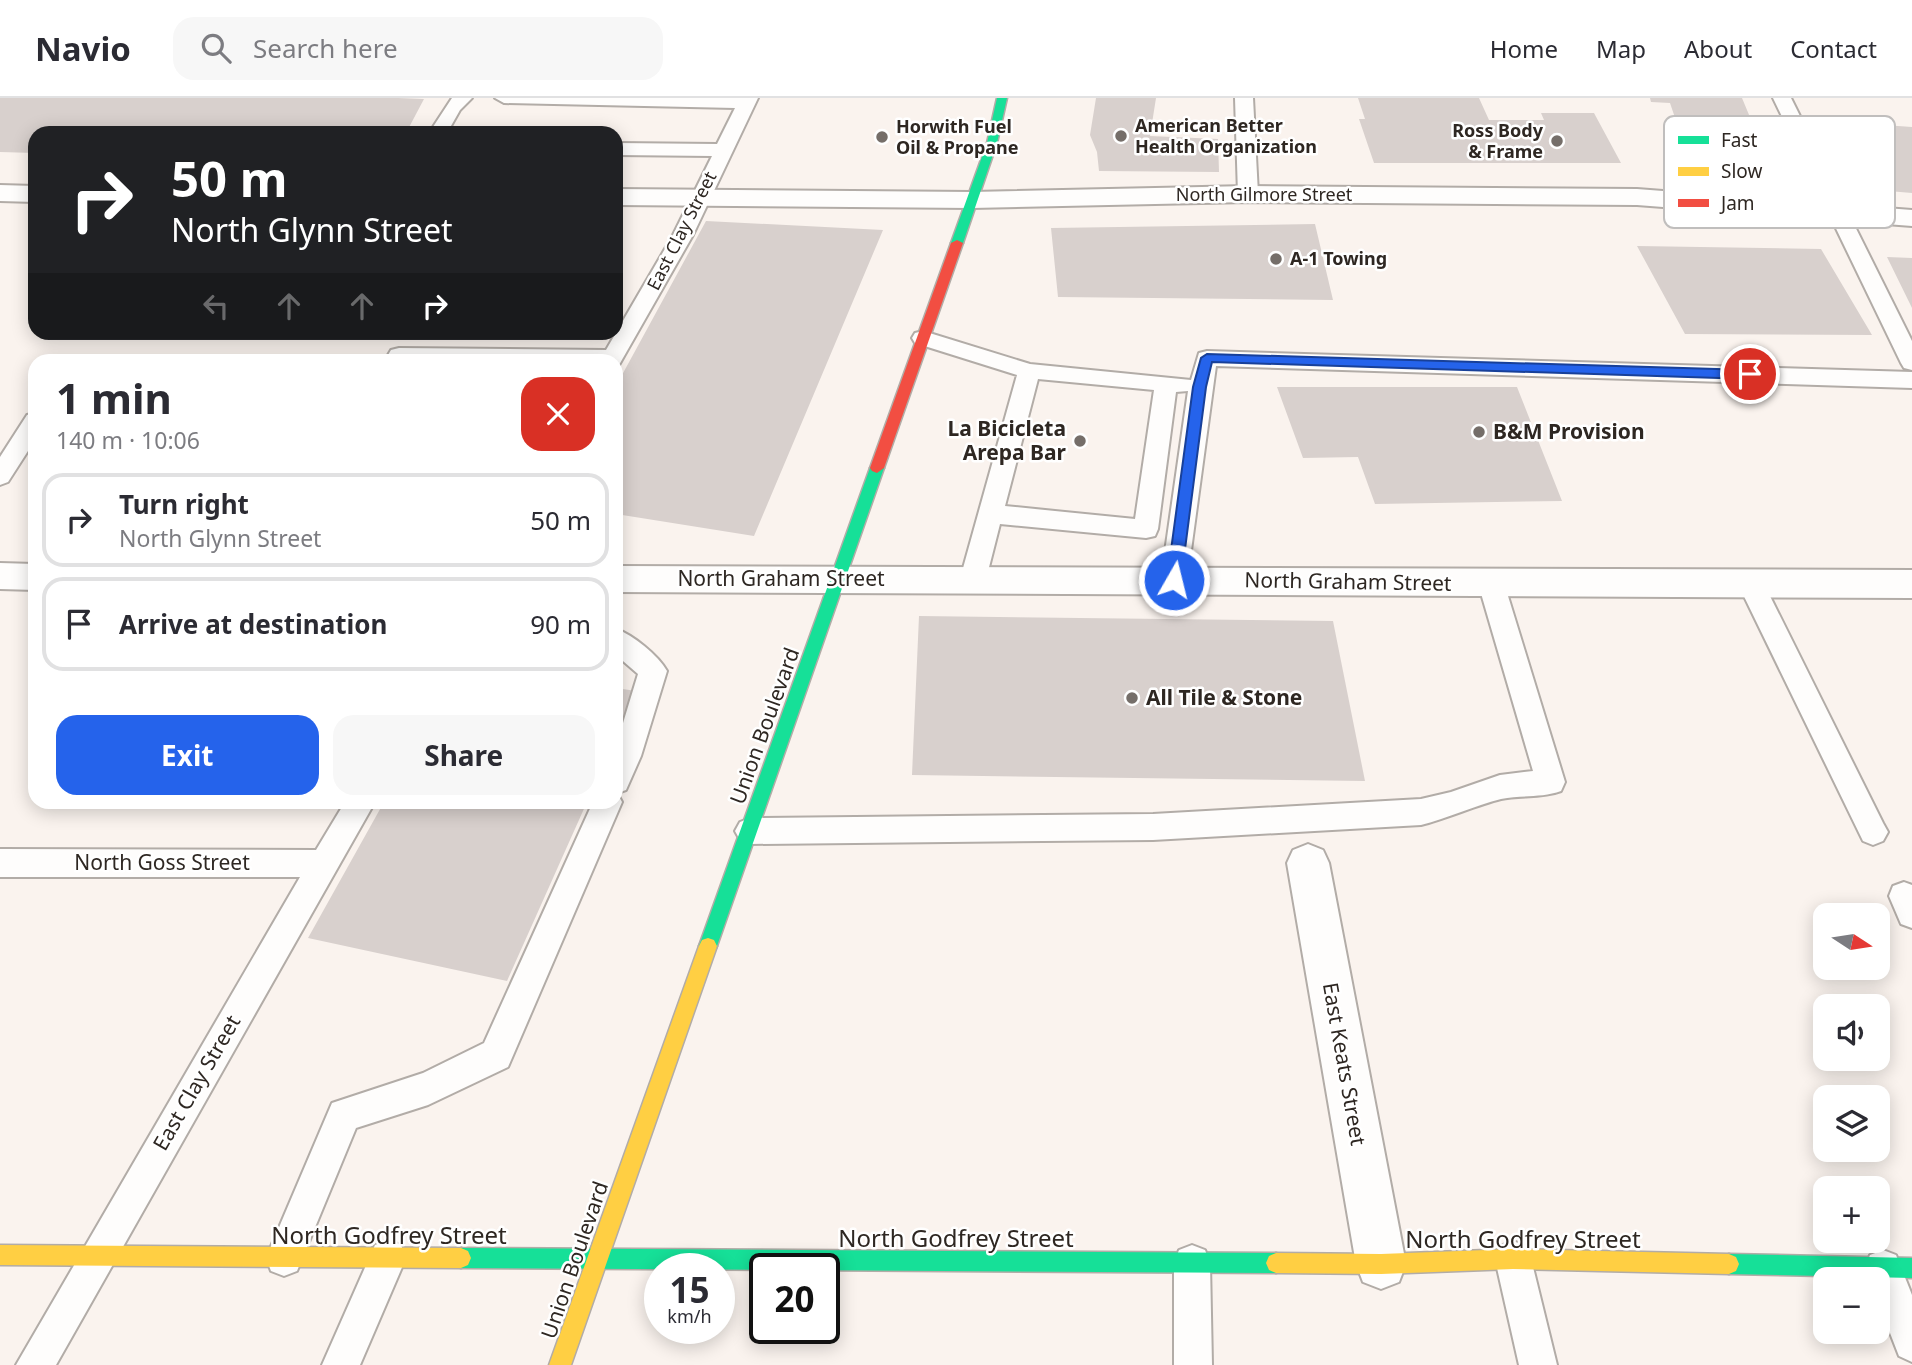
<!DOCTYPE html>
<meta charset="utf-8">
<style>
:root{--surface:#fff;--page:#f7f7f7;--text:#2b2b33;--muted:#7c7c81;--line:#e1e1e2;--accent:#2563eb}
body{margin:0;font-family:"Noto Sans",sans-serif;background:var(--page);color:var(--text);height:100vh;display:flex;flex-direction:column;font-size:26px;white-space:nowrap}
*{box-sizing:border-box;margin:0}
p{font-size:23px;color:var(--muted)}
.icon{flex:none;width:38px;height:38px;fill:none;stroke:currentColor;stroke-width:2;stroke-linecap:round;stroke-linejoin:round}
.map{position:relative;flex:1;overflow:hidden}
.sheet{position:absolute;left:28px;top:256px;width:595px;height:455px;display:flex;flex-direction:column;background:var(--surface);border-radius:21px;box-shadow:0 4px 18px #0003}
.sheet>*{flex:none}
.banner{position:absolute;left:28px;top:28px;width:595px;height:214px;border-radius:21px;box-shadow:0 4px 18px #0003;background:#202124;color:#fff;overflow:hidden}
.needle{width:46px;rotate:102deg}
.controls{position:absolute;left:1813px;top:805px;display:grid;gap:14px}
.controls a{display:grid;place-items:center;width:77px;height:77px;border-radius:14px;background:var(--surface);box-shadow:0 4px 18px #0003;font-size:35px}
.speed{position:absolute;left:644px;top:1155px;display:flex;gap:14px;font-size:35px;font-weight:700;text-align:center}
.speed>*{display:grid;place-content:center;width:91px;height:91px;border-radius:50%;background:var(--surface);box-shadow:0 4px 18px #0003;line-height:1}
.speed small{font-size:18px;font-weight:400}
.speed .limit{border:4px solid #111;border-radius:10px;background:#fff;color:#111}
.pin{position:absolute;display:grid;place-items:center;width:60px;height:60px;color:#fff;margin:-30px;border:4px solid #fff;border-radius:50%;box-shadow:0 2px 7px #0007}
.me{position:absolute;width:77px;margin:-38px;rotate:8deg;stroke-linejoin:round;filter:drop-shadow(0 0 5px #0008)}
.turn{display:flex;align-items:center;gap:24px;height:147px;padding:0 28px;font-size:32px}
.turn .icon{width:91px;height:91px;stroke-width:2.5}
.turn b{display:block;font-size:49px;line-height:60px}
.lanes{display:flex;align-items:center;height:66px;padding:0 28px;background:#0003;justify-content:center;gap:35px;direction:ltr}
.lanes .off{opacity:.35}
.round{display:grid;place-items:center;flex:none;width:74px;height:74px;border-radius:21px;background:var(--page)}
.head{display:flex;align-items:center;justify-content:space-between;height:119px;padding:0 28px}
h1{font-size:42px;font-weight:700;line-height:52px}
.button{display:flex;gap:14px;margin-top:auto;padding:14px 28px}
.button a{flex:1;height:80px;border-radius:21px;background:var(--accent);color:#fff;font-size:28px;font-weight:700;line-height:80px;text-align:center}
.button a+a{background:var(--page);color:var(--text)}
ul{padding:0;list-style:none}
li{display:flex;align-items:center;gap:21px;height:94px;margin:0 14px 10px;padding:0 14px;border:4px solid var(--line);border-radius:21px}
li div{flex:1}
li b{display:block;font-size:26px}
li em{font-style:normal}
header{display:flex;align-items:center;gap:42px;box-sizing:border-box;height:98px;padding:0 35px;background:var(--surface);border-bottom:2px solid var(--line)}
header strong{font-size:33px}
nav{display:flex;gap:38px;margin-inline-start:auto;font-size:24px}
.search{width:490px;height:63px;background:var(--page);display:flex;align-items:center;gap:18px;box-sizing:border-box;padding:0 24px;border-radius:21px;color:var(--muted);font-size:26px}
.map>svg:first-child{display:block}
</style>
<header>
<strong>Navio</strong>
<div class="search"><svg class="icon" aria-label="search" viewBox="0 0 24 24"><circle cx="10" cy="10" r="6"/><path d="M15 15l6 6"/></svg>Search here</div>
<nav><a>Home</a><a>Map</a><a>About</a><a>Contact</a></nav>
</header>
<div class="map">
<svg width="1912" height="1267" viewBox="0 0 1912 1267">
<rect width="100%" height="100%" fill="#faf3ee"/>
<path fill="#d8d0cd" d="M0,0H398L424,1L406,35H35V55L0,54Z
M1096,0H1156L1150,38L1218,41L1219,74L1099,73L1097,54L1090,37Z
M1358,0H1479L1489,22H1544L1541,15H1594L1621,65H1374L1359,21H1365Z
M1650,0H1742L1774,77L1692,70L1670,5L1651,4Z
M1799,21L1912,29V95L1829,88Z
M706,123L883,132L754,438L616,416V288Z
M1315,126L1333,202L1058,199L1051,130Z
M1637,148L1821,151L1872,237L1685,236Z
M1887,159L1912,160V210Z
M1277,289H1517L1562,403L1375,406L1358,359L1303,360Z
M919,518L1333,523L1365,683L912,677Z
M616,590L636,593L616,637Z
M384,704H587L507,883L308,840Z"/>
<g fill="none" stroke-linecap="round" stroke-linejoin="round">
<defs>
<path id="lane" d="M452,0H472L460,12L447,35H429Z
M495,0H758L693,137L619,267L616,268V262H392L388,257L391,252L399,250L606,252L673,137L712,58L616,57V45L717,46L735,10L504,5Z
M1235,0H1253L1258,96L1248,102L1238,96Z
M1773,0H1791L1912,243V272L1904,270L1901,265Z
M923,233L1030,266L1191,282L1199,255L1207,253L1912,274V290L1216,268L1187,482L1183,489L1174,492L1165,489L1161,482L1188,293L1176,294L1158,431L1155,438L1146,440L1000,426L986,481L982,488L973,491L964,488L960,481L1017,277L915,245L912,240L915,235ZM1038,281L1154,292L1135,421L1005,408Z
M35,315V342L8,384L0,387V359L27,317Z
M1491,475L1500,478L1504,485L1565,684L1561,693C1542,700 1521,697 1501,701C1474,708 1448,720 1421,727L1153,742L750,746L740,742L735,733L740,724L750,720L1153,716L1421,701L1451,694L1500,677L1533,673L1478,485L1482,478Z
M1751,476L1760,479L1764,486L1883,725L1888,734L1883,743L1873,747L1863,743L1738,486L1742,479Z
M616,531C633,537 658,557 667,573L641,658L626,692L617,695L622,704L508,969L428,1007L356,1030L297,1173L284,1178L271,1173L266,1160L332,1005L423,975L484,945L593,704H616V648L638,576L616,557Z
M345,704H375L56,1267H16L300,779H0V751L316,752Z
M1904,784L1912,787V830L1901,826L1889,798L1893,788Z
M388,1142L401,1147L406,1160L360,1267H322L375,1147Z
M1513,1143L1526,1148L1531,1161L1557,1267H1519L1495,1161L1500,1148Z
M1192,1147L1205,1152L1210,1165L1212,1267H1174V1165L1179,1152Z
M1883,1152L1896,1157L1912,1197V1264L1899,1258L1878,1204V1181H1869L1865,1170L1870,1157Z"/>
<path id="street" d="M0,87L35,88V104L0,103Z
M1248,88L1637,91L1912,112V128L1637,107L1248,104L972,110L616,107V91L972,94Z
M0,465L35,466V492L0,491Z
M616,468L1912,472V500L616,494Z
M1308,746L1323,752L1329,765L1406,1166L1399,1184L1381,1191L1363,1184L1356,1166L1287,765L1293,752Z"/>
<path id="fast" d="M997,0H1007L997,45L963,145L957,148L953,147L951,145L987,45Z
M877,365L884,370L717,848L714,854L708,856L702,854L699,848L870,370Z
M461,1150L1276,1155L1283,1158L1286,1165L1283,1172L1276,1175L461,1170L454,1167L451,1160L454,1153Z
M1729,1156L1912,1160V1180L1729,1176L1722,1173L1719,1166L1722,1159Z"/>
<path id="slow" d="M708,840L714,842L717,848L571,1267H549L699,848L702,842Z
M0,1147L461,1150L468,1153L471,1160L468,1167L461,1170L0,1167Z
M1513,1151L1729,1156L1736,1159L1739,1166L1736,1173L1729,1176L1513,1171L1381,1176L1276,1175L1269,1172L1266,1165L1269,1158L1276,1155L1381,1156Z"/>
<path id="jam" d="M957,142L963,145L884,370L877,375L872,373L870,370L951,145Z"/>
</defs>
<use href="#lane" stroke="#b2aca7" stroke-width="4"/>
<use href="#street" stroke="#b2aca7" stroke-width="4"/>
<use href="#fast" stroke="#b2aca7" stroke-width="3"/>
<use href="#slow" stroke="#b2aca7" stroke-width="3"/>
<use href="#jam" stroke="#b2aca7" stroke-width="3"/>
<use href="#lane" fill="#fefdfc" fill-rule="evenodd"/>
<use href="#street" fill="#fefdfc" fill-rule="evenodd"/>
<use href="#fast" fill="#16e098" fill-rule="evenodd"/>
<use href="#slow" fill="#ffcf43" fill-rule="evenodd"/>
<use href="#jam" fill="#f24e42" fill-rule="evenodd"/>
</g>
<path fill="#2563eb" stroke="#184099" stroke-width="2" d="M1207,256L1750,272L1757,276L1750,281L1212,264L1206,289L1181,482L1174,488L1167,482L1193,289L1201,260Z"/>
<g fill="#756e69" stroke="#fff" stroke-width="2.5">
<circle cx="1121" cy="38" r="7"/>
<circle cx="882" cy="39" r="7"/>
<circle cx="1557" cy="43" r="7"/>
<circle cx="1276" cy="161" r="7"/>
<circle cx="1479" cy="334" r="7"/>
<circle cx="1080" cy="343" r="7"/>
<circle cx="1132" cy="600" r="7"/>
</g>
<g text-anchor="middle" stroke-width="5" stroke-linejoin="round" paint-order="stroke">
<g font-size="18" font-weight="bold" fill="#2e2722" stroke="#fff" text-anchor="start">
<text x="1135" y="34">American Better<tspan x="1135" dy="21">Health Organization</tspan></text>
<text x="896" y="35">Horwith Fuel<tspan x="896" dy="21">Oil &amp; Propane</tspan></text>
<text x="1543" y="39" text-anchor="end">Ross Body<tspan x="1543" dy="21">&amp; Frame</tspan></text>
<text x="1290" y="167">A-1 Towing</text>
</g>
<g font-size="18" fill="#2e2722" stroke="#fff">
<text x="1264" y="103">North Gilmore Street</text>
<text transform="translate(682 133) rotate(-63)" y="6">East Clay Street</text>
</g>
<g font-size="21" font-weight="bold" fill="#2e2722" stroke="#fff" text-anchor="start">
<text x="1066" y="338" text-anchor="end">La Bicicleta<tspan x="1066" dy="24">Arepa Bar</tspan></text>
<text x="1493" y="341">B&amp;M Provision</text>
<text x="1146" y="607">All Tile &amp; Stone</text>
</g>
<g font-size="21" fill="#2e2722" stroke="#fff">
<text x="781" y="488">North Graham Street</text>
<text transform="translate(1348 484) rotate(1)" y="7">North Graham Street</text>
<text transform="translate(765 628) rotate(-70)" y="7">Union Boulevard</text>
<text x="162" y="772">North Goss Street</text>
<text transform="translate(1344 966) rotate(80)" y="7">East Keats Street</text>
<text transform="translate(197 985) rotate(-60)" y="7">East Clay Street</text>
<text transform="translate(575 1162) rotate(-71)" y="7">Union Boulevard</text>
</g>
<g font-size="24" fill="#2e2722" stroke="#fff">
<text x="389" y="1146">North Godfrey Street</text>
<text x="956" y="1149">North Godfrey Street</text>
<text x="1523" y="1150">North Godfrey Street</text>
</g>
</g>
<rect x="1664" y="18" width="231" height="112" rx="10" fill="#fff" stroke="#c0bebd" stroke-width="2"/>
<rect x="1678" y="38" width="31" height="8" fill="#16e098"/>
<rect x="1678" y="69" width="31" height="9" fill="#ffcf43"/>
<rect x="1678" y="101" width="31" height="8" fill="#f24e42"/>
<g font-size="19" fill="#2e2722">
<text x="1721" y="49">Fast</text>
<text x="1721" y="80">Slow</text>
<text x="1721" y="112">Jam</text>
</g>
</svg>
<div class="controls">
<a><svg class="needle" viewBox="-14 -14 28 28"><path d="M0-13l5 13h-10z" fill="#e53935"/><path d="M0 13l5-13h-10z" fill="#7c7c81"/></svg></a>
<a><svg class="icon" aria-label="sound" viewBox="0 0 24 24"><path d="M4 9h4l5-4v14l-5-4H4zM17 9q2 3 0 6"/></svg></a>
<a><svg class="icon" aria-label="layers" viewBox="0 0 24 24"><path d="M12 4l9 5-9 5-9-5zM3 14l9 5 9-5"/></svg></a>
<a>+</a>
<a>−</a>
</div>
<div class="speed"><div>15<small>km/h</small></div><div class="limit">20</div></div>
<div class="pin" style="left:1750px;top:276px;background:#d93025"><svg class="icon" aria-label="arrive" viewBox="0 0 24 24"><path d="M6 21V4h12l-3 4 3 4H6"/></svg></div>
<svg class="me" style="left:1174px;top:482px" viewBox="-20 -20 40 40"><circle r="17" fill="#2563eb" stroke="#fff" stroke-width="3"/><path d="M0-11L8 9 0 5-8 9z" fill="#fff"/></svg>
<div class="banner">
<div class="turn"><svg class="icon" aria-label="right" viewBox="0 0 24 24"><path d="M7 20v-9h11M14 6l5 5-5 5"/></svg><div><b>50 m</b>North Glynn Street</div></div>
<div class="lanes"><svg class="icon off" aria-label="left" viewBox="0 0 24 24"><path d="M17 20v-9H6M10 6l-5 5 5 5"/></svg><svg class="icon off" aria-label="ahead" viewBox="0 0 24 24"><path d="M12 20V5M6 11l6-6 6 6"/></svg><svg class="icon off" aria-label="ahead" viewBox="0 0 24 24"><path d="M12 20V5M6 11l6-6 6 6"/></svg><svg class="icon" aria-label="right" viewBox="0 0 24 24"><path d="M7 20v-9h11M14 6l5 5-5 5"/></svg></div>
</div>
<section class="sheet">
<div class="head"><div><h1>1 min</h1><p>140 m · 10:06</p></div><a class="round" style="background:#d93025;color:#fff"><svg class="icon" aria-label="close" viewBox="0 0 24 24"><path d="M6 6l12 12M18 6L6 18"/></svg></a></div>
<ul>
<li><svg class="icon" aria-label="right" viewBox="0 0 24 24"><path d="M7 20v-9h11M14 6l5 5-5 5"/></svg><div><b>Turn right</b><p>North Glynn Street</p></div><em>50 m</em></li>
<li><svg class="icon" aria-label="arrive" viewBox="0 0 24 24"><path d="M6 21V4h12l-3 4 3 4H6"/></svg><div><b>Arrive at destination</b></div><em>90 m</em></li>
</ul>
<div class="button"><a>Exit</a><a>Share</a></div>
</section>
</div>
